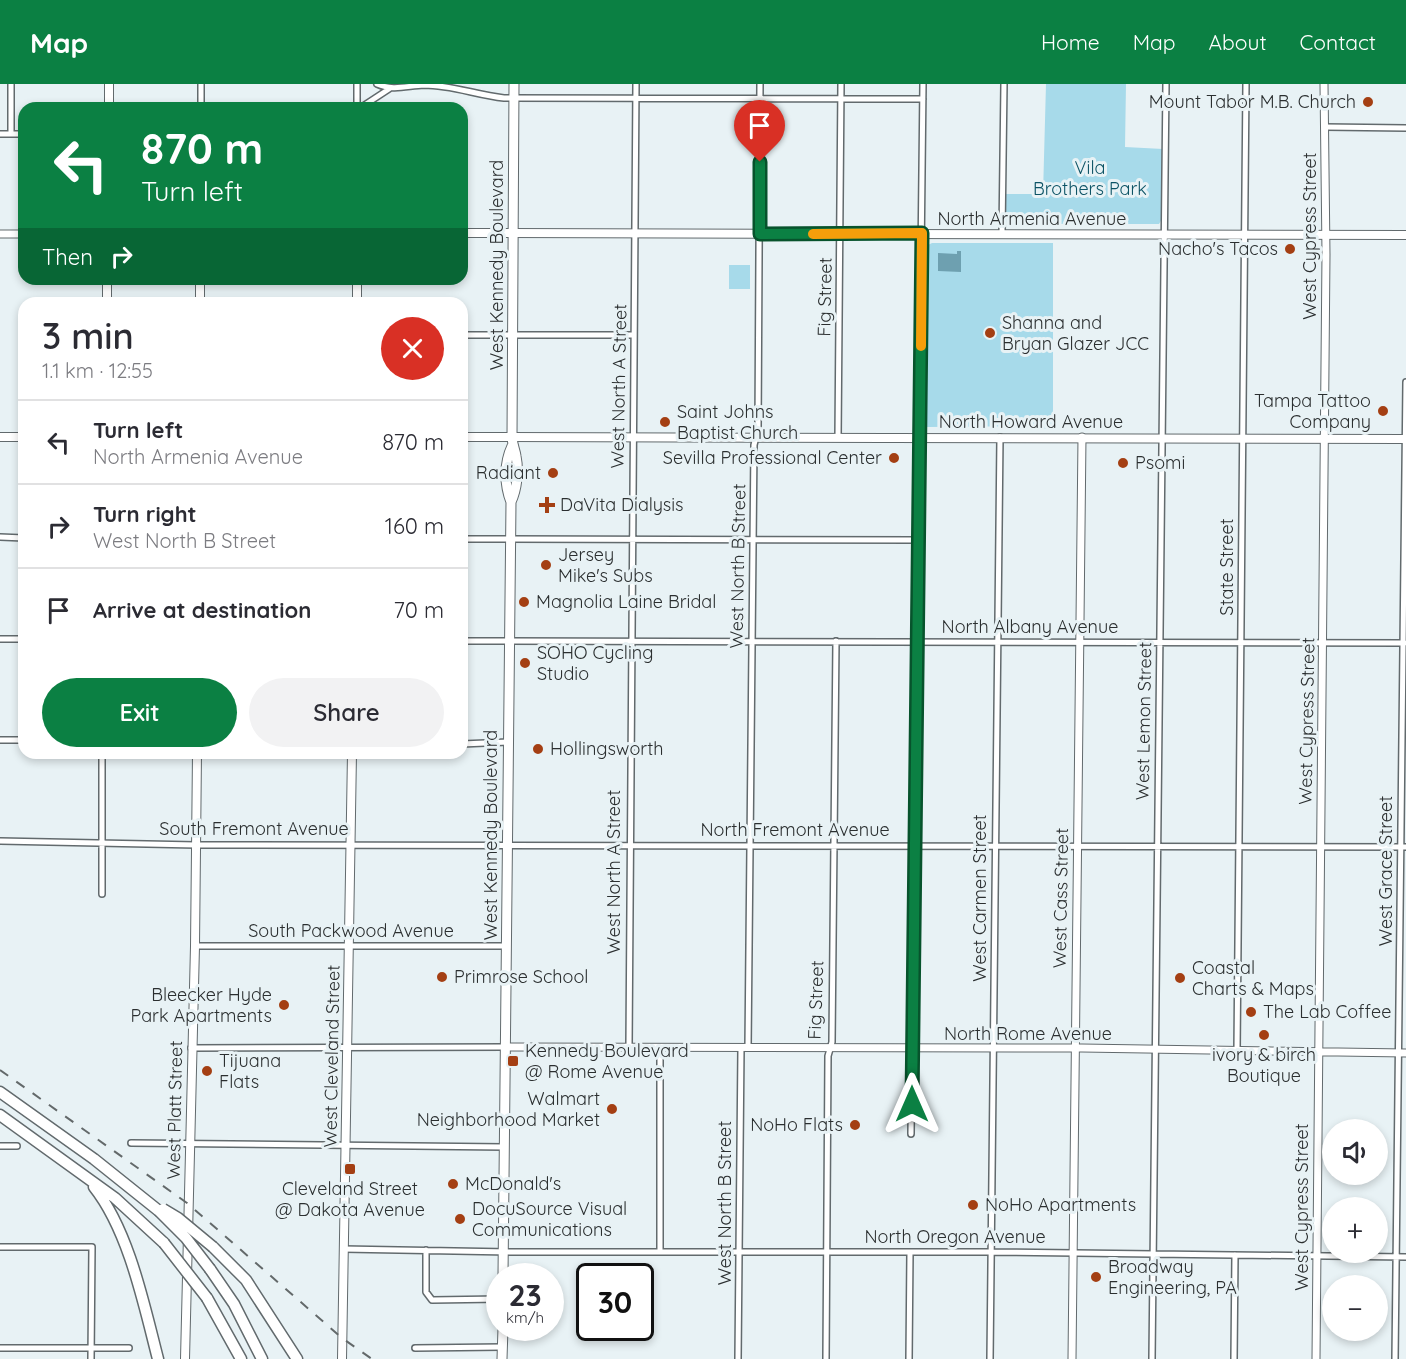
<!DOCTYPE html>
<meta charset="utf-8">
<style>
:root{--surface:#fff;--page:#f2f2f3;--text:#2b2b33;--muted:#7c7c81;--line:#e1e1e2;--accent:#0b8043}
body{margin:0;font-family:Quicksand,sans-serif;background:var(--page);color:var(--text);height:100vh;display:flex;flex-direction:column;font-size:22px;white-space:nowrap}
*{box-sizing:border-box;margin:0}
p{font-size:20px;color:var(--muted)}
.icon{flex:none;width:33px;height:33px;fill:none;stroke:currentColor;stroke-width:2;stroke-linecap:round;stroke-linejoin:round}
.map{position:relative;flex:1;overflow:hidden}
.side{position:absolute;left:18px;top:213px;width:450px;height:462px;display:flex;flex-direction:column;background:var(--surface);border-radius:18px;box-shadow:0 3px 9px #0003}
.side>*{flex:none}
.hud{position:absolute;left:18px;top:18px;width:450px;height:183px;border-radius:18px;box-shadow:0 3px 9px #0003;background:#0b8043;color:#fff;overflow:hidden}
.buttons{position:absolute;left:1322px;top:1035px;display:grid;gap:12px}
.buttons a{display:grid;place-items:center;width:66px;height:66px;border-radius:50%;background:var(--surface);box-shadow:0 3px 9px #0003;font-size:30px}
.speed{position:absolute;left:486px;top:1179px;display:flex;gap:12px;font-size:30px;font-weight:700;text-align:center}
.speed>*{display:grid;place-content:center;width:78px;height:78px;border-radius:50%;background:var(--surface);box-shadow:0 3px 9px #0003;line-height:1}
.speed small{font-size:15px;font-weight:400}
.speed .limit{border:3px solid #111;border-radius:9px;background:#fff;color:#111}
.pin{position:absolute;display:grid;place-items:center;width:51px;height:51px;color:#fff;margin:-62px -26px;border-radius:50% 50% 50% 0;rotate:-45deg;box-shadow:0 0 6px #0007}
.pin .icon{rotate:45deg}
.me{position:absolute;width:66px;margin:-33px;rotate:0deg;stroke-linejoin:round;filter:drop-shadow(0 0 4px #0008)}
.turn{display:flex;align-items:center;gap:21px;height:126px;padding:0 24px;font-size:27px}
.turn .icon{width:78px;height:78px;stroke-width:2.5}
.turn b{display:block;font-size:42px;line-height:51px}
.then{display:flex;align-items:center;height:57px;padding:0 24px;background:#0003;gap:12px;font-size:22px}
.round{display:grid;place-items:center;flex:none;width:63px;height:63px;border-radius:32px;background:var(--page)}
.head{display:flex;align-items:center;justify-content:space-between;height:102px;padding:0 24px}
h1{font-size:36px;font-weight:600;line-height:45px}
.primary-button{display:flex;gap:12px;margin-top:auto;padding:12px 24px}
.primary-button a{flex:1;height:69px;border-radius:36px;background:var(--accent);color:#fff;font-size:24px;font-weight:600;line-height:69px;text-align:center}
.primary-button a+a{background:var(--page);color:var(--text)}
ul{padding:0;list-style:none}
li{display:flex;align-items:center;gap:18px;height:84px;padding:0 24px;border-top:2px solid var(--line)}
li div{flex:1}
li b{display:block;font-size:22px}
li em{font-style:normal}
header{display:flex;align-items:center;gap:36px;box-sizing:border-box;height:84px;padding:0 30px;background:var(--accent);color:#fff}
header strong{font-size:28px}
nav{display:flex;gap:33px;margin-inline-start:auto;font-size:21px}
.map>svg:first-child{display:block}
</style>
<header>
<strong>Map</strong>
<nav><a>Home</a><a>Map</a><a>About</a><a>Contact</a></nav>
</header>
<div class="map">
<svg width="1406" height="1275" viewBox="0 0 1406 1275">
<rect width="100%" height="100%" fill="#e8f2f5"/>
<path fill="#a7daea" d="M1046,0H1126L1125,63L1163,65L1162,135L1159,140H1008L1006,137V110H1043Z
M932,159H1053V344L1040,345L1034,342L927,343L928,161Z
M729,181H750V205H729Z"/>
<path fill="#6ea0b0" d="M957,167H961V188L938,187V169L957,170Z"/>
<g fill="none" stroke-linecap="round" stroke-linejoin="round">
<defs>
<path id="minor" d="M11,0V50
M377,0C393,7 406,2 424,1C452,1 476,11 504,14L923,15
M201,24V0
M357,24V0
M360,24L389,5
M1325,43L1406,44
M0,50H24
M1002,149L1004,0
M462,251H634
M838,354L841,0
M0,453L24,454
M462,455L918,456
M0,555H24
M462,557L1405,559
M0,656H24
M462,660L508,658
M0,757L196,761L1406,763
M102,810V669
M195,862H507
M629,963L636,0
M191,964L505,963
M748,964L754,361L758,345L760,0
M1237,967L1246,0
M911,1050L923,0
M131,1059L504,1063
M0,1062H17
M0,1163H92L91,1275
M343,1165L515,1168H991L1406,1173
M426,1166V1208L432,1216L500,1215
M660,1168V964
M0,1264H129
M415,1264L502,1263
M738,1275L741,964
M826,1275L828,972L832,958L836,557
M909,1275L910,1168
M990,1275L1000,353
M1152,1275L1166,0
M1234,1275L1235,1171
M1395,1275L1406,298"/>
<path id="tertiary" d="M0,150H24
M505,963L1082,964L1406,969
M1072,1275L1082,353
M1316,1275L1326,170L1324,0"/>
<path id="secondary" d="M109,0V24
M462,149L1406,151
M107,219V195
M200,219V195
M357,219V195
M0,353H24
M462,353L1406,355
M185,1275L195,862L197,669
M342,1275L352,669"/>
<path id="primary" d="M511,418C517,405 519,387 516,372C515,365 512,360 512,352L514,0
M503,1192L511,418C504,400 504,379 512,362
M502,1275L503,1244"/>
<path id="motorway" d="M0,1008L94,1075L159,1127
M0,1031L115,1114L164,1159
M94,1103C129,1147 144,1221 158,1275
M213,1163L246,1196L297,1275
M210,1185L234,1220L262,1275
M207,1214L241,1275"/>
</defs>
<use href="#minor" stroke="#626a6d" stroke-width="8"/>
<use href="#tertiary" stroke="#626a6d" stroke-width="9"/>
<use href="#secondary" stroke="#626a6d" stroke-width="10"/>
<use href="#primary" stroke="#626a6d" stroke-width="11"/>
<use href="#motorway" stroke="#626a6d" stroke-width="13"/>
<use href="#minor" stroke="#fff" stroke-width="5"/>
<use href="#tertiary" stroke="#fff" stroke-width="7"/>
<use href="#secondary" stroke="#fff" stroke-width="8"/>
<use href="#primary" stroke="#fff" stroke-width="9"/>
<use href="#motorway" stroke="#fff" stroke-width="10"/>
<path stroke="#63696a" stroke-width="2" stroke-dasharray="10 10" stroke-linecap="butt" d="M0,986L187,1119L342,1254L372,1275"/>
<defs>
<path id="motorway-bridge" d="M163,1125L178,1134L213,1163
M159,1127L186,1154L210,1185
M164,1159L207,1214"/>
</defs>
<use href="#motorway-bridge" stroke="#626a6d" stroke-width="13" stroke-linecap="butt"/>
<use href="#motorway-bridge" stroke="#fff" stroke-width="10"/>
</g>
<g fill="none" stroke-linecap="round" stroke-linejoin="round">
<defs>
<path id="route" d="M760,78V150L922,149L912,1020"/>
</defs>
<use href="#route" stroke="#07532c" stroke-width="15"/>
<use href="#route" stroke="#0b8043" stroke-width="10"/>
<path stroke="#f59e0b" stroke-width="10" d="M813,150L922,149L921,262"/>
</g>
<g fill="#a43f13" stroke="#e8f2f5" stroke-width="2">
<circle cx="1368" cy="18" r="6"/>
<circle cx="1290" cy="165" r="6"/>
<circle cx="990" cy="249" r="6"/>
<circle cx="1383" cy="327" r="6"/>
<circle cx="665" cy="338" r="6"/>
<circle cx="894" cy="374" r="6"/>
<circle cx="1123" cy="379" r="6"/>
<circle cx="553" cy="389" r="6"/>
<path d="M544 412h6v6h6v6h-6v6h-6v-6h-6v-6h6z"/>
<circle cx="546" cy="481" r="6"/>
<circle cx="524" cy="518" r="6"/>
<circle cx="525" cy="579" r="6"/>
<circle cx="538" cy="665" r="6"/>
<circle cx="442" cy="893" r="6"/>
<circle cx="1180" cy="894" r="6"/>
<circle cx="284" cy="921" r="6"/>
<circle cx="1251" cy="928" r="6"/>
<circle cx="1264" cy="951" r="6"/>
<rect x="507" y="971" width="12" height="12" rx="3"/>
<circle cx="207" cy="987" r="6"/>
<circle cx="612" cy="1025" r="6"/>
<circle cx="855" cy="1041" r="6"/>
<rect x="344" y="1079" width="12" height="12" rx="3"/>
<circle cx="453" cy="1100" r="6"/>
<circle cx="973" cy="1121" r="6"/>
<circle cx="460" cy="1135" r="6"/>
<circle cx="1096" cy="1193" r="6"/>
</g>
<g text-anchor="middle" stroke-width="6" stroke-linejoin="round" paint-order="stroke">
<g font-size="18" fill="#2b2f30" stroke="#e8f2f5" text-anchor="start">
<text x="1356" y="24" text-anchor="end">Mount Tabor M.B. Church</text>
<text x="1278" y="171" text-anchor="end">Nacho's Tacos</text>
<text x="1002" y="245">Shanna and<tspan x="1002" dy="21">Bryan Glazer JCC</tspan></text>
<text x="1371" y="323" text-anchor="end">Tampa Tattoo<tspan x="1371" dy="21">Company</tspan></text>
<text x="677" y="334">Saint Johns<tspan x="677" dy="21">Baptist Church</tspan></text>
<text x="882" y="380" text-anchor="end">Sevilla Professional Center</text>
<text x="1135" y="385">Psomi</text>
<text x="541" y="395" text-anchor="end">Radiant</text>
<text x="560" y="427">DaVita Dialysis</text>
<text x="558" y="477">Jersey<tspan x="558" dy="21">Mike's Subs</tspan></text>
<text x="536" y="524">Magnolia Laine Bridal</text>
<text x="537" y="575">SOHO Cycling<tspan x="537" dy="21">Studio</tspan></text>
<text x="550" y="671">Hollingsworth</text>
<text x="1192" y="890">Coastal<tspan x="1192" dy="21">Charts &amp; Maps</tspan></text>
<text x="454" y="899">Primrose School</text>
<text x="272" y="917" text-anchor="end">Bleecker Hyde<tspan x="272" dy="21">Park Apartments</tspan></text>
<text x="1263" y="934">The Lab Coffee</text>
<text x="525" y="973">Kennedy Boulevard<tspan x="525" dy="21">@ Rome Avenue</tspan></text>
<text x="1264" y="977" text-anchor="middle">ivory &amp; birch<tspan x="1264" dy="21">Boutique</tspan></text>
<text x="219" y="983">Tijuana<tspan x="219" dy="21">Flats</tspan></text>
<text x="600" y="1021" text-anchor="end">Walmart<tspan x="600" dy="21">Neighborhood Market</tspan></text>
<text x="843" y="1047" text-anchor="end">NoHo Flats</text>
<text x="465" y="1106">McDonald's</text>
<text x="350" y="1111" text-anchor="middle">Cleveland Street<tspan x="350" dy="21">@ Dakota Avenue</tspan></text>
<text x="985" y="1127">NoHo Apartments</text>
<text x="472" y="1131">DocuSource Visual<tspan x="472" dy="21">Communications</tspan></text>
<text x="1108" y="1189">Broadway<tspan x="1108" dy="21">Engineering, PA</tspan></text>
</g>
<g font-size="18" fill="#0c5365" stroke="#e8f2f5">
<text x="1090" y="90">Vila<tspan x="1090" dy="21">Brothers Park</tspan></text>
</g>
<g font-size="18" fill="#2b2f30" stroke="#e8f2f5">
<text x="1032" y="141">North Armenia Avenue</text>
<text transform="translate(1310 152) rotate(-90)" y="6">West Cypress Street</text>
<text transform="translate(497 181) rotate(-90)" y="6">West Kennedy Boulevard</text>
<text transform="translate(825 213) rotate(-89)" y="6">Fig Street</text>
<text transform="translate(619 302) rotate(-89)" y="6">West North A Street</text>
<text x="1031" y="344">North Howard Avenue</text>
<text transform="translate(738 482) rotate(-89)" y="6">West North B Street</text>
<text transform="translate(1227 483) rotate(-90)" y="6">State Street</text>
<text x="1030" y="549">North Albany Avenue</text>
<text transform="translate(1144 637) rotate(-89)" y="6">West Lemon Street</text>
<text transform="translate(1307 637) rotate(-89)" y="6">West Cypress Street</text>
<text x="254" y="751">South Fremont Avenue</text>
<text x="795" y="752">North Fremont Avenue</text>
<text transform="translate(491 751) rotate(-90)" y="6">West Kennedy Boulevard</text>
<text transform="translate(1386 787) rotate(-90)" y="6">West Grace Street</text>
<text transform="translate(614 788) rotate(-90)" y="6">West North A Street</text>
<text transform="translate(980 814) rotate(-90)" y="6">West Carmen Street</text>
<text transform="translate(1061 814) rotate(-89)" y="6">West Cass Street</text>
<text x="351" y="853">South Packwood Avenue</text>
<text transform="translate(816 916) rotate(-88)" y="6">Fig Street</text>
<text x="1028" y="956">North Rome Avenue</text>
<text transform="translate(332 972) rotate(-89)" y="6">West Cleveland Street</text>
<text transform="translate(175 1026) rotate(-89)" y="6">West Platt Street</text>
<text transform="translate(725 1119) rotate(-90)" y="6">West North B Street</text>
<text transform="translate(1302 1123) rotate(-90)" y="6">West Cypress Street</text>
<text x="955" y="1159">North Oregon Avenue</text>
</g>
</g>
</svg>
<div class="buttons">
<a><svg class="icon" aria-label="sound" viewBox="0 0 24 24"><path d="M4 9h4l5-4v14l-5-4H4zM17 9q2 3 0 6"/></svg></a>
<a>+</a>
<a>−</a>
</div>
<div class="speed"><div>23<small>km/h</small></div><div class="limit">30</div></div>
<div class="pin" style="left:760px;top:78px;background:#d93025"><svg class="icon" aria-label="arrive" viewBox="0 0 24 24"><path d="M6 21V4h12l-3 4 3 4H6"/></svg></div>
<svg class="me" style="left:912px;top:1020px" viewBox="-20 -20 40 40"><path d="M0-17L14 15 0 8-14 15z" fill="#0b8043" stroke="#fff" stroke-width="4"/></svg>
<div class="hud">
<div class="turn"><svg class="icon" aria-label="left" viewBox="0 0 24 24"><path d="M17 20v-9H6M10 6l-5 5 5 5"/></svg><div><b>870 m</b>Turn left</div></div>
<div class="then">Then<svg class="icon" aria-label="right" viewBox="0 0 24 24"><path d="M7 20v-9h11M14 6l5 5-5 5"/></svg></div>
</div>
<section class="side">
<div class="head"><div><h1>3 min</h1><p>1.1 km · 12:55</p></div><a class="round" style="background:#d93025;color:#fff"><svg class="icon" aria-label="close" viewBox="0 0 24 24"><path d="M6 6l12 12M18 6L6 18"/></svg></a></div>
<ul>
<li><svg class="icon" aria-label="left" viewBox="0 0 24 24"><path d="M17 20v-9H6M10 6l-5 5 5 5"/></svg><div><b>Turn left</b><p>North Armenia Avenue</p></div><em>870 m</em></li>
<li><svg class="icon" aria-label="right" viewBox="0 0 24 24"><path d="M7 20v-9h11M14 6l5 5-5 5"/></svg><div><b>Turn right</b><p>West North B Street</p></div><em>160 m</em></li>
<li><svg class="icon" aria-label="arrive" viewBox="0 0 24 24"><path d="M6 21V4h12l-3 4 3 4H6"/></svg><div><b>Arrive at destination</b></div><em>70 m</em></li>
</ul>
<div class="primary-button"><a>Exit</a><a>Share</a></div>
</section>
</div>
